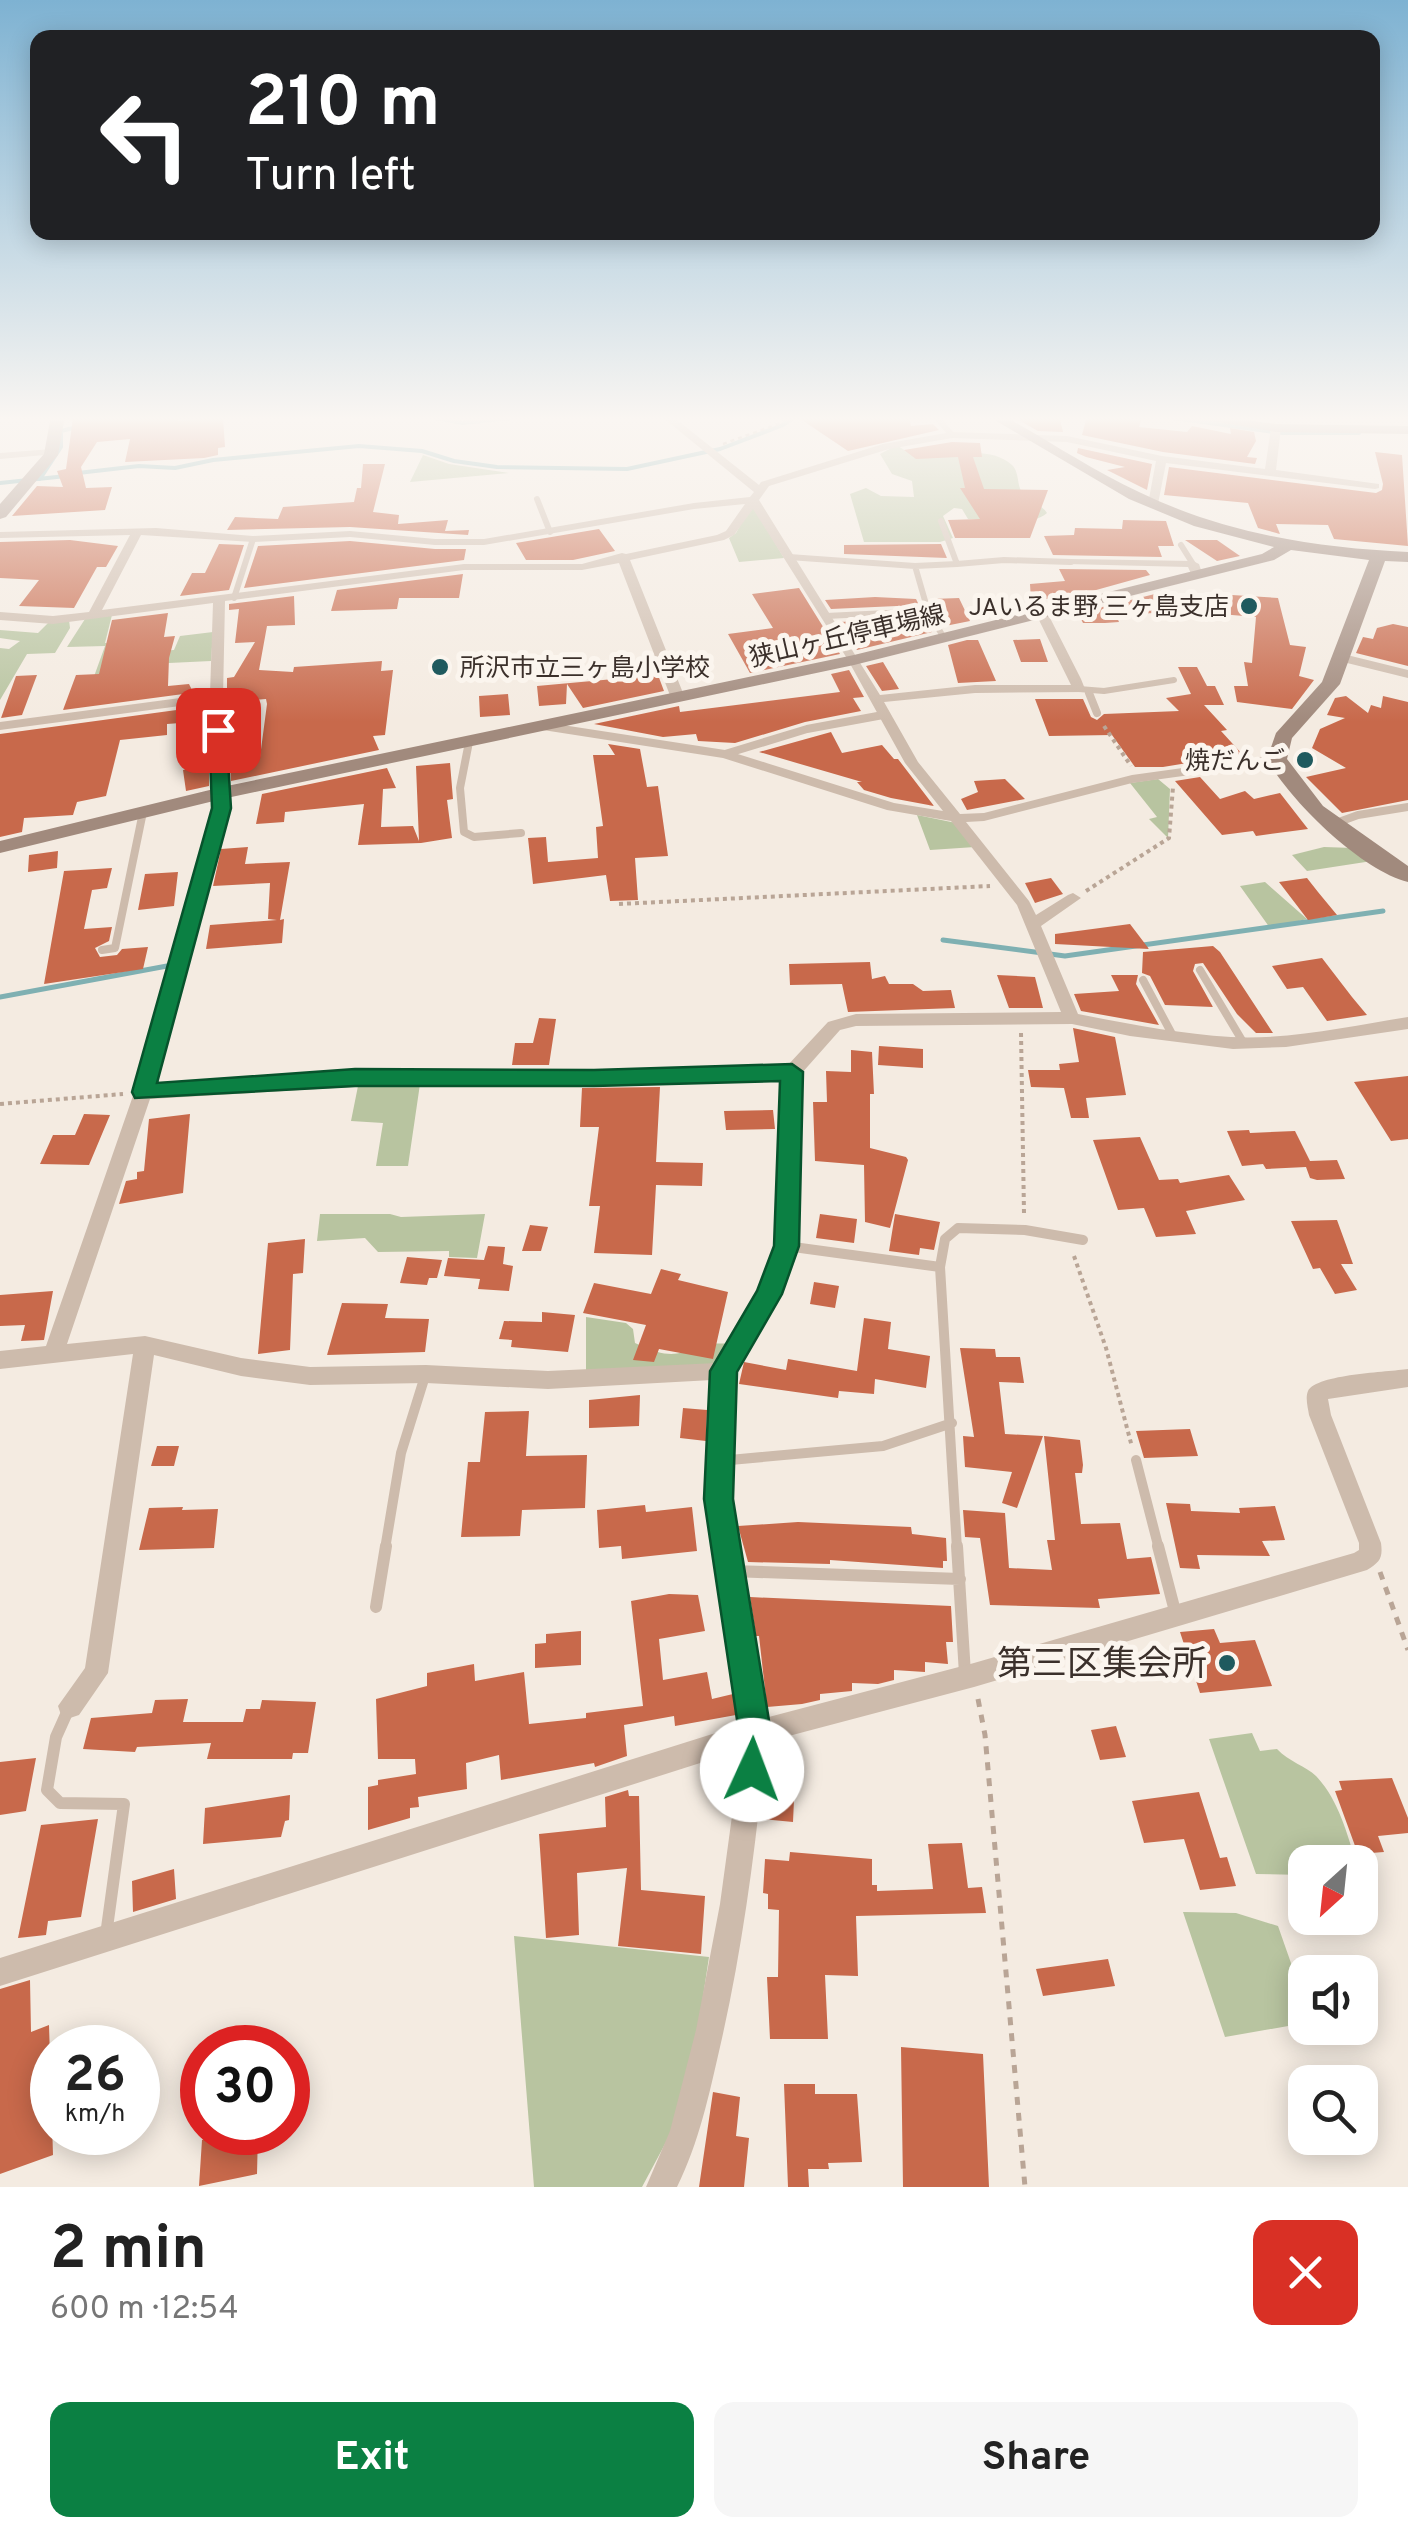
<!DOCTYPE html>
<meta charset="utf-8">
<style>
:root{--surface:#fff;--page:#f6f6f6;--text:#222;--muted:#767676;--accent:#0b8043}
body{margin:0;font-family:Overpass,"Noto Sans JP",sans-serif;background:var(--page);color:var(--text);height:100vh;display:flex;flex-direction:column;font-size:38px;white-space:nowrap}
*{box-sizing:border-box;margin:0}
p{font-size:32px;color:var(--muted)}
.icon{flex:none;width:55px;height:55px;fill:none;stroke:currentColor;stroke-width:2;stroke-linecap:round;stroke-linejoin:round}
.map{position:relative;height:2187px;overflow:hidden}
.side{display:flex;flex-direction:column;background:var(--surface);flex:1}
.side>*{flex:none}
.top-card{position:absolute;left:30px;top:30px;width:1350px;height:210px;border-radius:20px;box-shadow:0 5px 25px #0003;background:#202124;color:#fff;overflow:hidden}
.needle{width:65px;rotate:207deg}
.buttons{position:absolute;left:1288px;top:1845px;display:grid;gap:20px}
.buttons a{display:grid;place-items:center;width:90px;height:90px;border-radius:20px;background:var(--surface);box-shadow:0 5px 25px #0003;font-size:50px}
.speed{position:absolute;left:30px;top:2025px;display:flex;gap:20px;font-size:50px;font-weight:700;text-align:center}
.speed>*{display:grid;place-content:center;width:130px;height:130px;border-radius:50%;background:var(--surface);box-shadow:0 5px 25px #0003;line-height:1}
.speed small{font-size:25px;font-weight:400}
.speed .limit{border:15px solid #d22;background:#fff;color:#111}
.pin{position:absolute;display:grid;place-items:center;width:85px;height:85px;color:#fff;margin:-42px;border-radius:20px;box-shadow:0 5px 15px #0006}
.me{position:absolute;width:110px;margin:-55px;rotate:2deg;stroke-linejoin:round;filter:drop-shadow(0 0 8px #0008)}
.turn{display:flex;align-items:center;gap:35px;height:210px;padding:0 50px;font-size:45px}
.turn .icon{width:130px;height:130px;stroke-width:2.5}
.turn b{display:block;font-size:70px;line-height:85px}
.round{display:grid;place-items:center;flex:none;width:105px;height:105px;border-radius:20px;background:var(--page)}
.summary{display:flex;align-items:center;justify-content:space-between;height:170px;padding:0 50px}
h1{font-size:60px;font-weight:700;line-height:75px}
.cta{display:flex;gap:20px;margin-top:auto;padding:20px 50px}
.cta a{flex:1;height:115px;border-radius:20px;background:var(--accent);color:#fff;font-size:40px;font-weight:700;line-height:115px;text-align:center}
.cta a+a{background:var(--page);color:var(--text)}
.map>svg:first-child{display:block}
</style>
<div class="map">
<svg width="1408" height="2187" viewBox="0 0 1408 2187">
<rect width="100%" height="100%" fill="#f4ebe1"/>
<path fill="#b8c4a0" d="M897,445C930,472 980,437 1012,465C1020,473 1016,485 1023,494C1031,502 1042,505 1047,513C1030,528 990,519 968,519L962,509L954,508L943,516L953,538L940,542H864L850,494L866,488L881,496L914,497L912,481L892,474L880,454Z
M423,455L449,464L509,473L410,482Z
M754,508L784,558L739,562L729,538L736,533L749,509Z
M112,615L105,643L125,642L122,653L174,650L180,636L213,632L211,661L169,663L92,682L105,646L67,647L85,619Z
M69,620L70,628L55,653L27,654L0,700V648L9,649L20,641L0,638V630L38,633L50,621Z
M1158,779L1170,789L1168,838L1149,819L1157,817L1130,783Z
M917,815L956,823L975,847L930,850Z
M1324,847L1353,848L1372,861L1307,871L1292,855Z
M1265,882L1307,919L1270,928L1240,886Z
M420,1084L408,1166H376L383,1123L351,1121L358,1086Z
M320,1214H390L401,1217L485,1214L477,1258L449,1257V1251L378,1252L365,1238L317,1241Z
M586,1317L626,1323L633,1329L635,1343C688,1369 682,1340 729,1344L721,1358L711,1365L586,1373Z
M1252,1733L1260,1751L1277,1749C1289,1762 1306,1766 1316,1776C1338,1799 1347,1833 1356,1862H1305V1875L1256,1874L1209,1739Z
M1183,1912L1236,1913L1278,1926L1305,2003V2023L1225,2037Z
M514,1936L709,1957L687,2103L642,2187H534Z"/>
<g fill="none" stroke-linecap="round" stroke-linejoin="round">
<path stroke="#7fb0b2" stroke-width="4" d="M149,416H174
M181,416H204
M425,416L463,423L530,416
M1159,416L1282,433H1359
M78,473L139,466L175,468L213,460L359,446L422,451L454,461L497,467L627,469L720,449L783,425L796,416
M40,479L61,447V431L77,427
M0,483L66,476"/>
<path stroke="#7fb0b2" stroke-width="5" d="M943,940L1065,956L1383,911
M0,997L167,966"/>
</g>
<path fill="#c8694b" d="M81,416H178V421L223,417L225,447L218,448V455L204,458L125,462L130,439L97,442L81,467L86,488L112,487L105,510L12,516L37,486L63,487L57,471L66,469L73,418Z
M796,416H909L911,426L933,424L939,430L848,451Z
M1011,416H1059L1063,432L1038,431Z
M1087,416L1141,420L1139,427L1187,432L1192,426L1231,434L1230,428L1254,432L1256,441L1247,457L1257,458L1255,464L1163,452L1082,435Z
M952,442L980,443L982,457H973L984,489L1048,490L1030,538H955L948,520L980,519L960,488H965L958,457L916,459L904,450Z
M1078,448L1152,464L1147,490L1107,470L1125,467L1086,457L1077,453Z
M1375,452L1402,455L1408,546L1334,539L1328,525L1276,524L1280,534L1258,528L1248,503L1164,495L1169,467L1376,493L1382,490L1383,484Z
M363,464H385L373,512L399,515L398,524L448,520L445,531L469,530L468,535L350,527L227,530L235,517L278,519L283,507L354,502L357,488H361Z
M1123,520L1166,521L1174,546H1158L1162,557L1053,555L1044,536L1074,535L1075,528L1122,529Z
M599,529L615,551L573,560H526L516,543Z
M70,540L118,546L106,567H97L74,608L19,606L39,580L0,578V542Z
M1185,540H1217L1240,556L1217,561Z
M350,541L435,549H466L464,560L244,588L258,546Z
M219,544L244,545L229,590L180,596L192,573H205Z
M941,544L947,558L844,554V545Z
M1059,569L1146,570L1150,575L1071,597L1031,600L1030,584L1065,581Z
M463,574L459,598H399L397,609L331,611L337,590Z
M799,588L840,654L750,673L728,634L773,628L752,594Z
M1159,593L1173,612L1116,615L1119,622L1105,623H1083L1078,613Z
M1216,594L1278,598L1290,645L1306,647L1299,676L1314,680L1292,709L1237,702L1234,686H1248L1244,662L1252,663L1256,617L1220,614Z
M294,596L295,625L267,626L259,670L293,672L294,667L382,661L381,671L393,670L385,735L373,736L379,750L231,781L230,761L260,757L267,704L266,699L227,702V678L234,677L255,642L235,643L239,609L229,610V604Z
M875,597L916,599L919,605L831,609L825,600Z
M959,598L970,621L945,626L932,599Z
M168,613L164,637L175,636L169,658L168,686L189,684L192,690L206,691L63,710L76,675L99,674L112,620Z
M924,618L932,632L857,650L839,622Z
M1393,624L1408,627V666L1356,653L1363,637L1373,639L1377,628Z
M1040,639L1048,662H1021L1013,640Z
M967,640H978L996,681L958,683L948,645Z
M883,662L899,689L882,691L866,666Z
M1178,667H1197L1207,686H1215L1224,705H1204L1227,730L1221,731L1242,754L1163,767H1135L1112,735L1049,736L1035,699H1083L1091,717L1097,720L1104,714L1179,711L1166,698L1191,694Z
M849,670L864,697L853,698L861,711L805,722L735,743L698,741L696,734L663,737L594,724L679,706L680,712L840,692L831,674Z
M37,675L22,715L1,718L16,676Z
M658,675L664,691L583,708L567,684L566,704L539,706L537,686Z
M508,694L510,715L480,717L479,696Z
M1346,696L1368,713L1371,705L1381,708L1383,696L1408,702V800L1342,813L1306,777L1346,768L1312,748L1320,729L1345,718L1327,715L1335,698Z
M206,706L207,721L167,724V735L120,740L106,796L77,802L73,815L24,818L22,832L0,837V734Z
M831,732L842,753L882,745L894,759H898L934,806L891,798L864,790L857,782H862L759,752Z
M608,744L640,749L647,787L658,786L668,856L635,858L638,900L610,901L606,875L533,884L528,838L546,837L548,862L598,858L596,827L603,826L593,755H615Z
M450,763L453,799L447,800L452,838L421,843L358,845L364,804L285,812L284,822L256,824L262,794L387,768L396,788L383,789L381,827L413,826L419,841L416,766Z
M209,766V786L186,791L183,770Z
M1200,777L1220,799L1245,791L1254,799L1280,793L1308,829L1256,836L1253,831L1222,835L1175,781Z
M1005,779L1025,799L967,810L961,799L978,792L974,781Z
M248,847L245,864L290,862L280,920L284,919L282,943L206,949L210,925L277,920L268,919L270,883L213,886L221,849Z
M58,851L57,868L28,872L29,855Z
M112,868L107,888L92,890L84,929L112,927L109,941L95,948L100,957L117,955L122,949L148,947L143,969L44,984L64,871Z
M178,872L174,906L138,910L145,874Z
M1051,878L1063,894L1035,903L1025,883Z
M1307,878L1318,892L1337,915L1308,920L1279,882Z
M1130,924L1149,949L1055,944V934Z
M1213,946L1220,952L1273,1033H1256L1237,1014L1203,963L1195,964L1193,971L1213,1007L1165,1005L1150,976L1142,973L1143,952Z
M1322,958L1352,997L1367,1015L1327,1021L1303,987L1287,989L1272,966Z
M870,962L872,979L885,976L889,984H913L923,991L951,990L955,1008L848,1012L842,984L790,985L789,964Z
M997,975L1035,977L1043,1008H1009Z
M1111,975H1138L1136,984L1159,1025L1081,1011L1074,994L1119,991Z
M539,1018L556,1019L549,1065H512L515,1043H533Z
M1073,1028L1115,1037L1126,1095L1086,1098L1089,1118H1071L1064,1088L1031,1087L1028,1070H1060L1059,1064L1079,1062Z
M879,1046L923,1049V1068L878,1065Z
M851,1050L872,1052L874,1094H870V1148L906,1157L908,1160L890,1228L865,1222L864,1165L815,1161L813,1102H827L826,1071L851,1072Z
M1408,1076V1139L1391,1141L1354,1082Z
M660,1087L656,1162L703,1163L702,1186L656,1185L652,1255L594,1253L600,1206H589L599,1127H580L582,1088Z
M773,1110L775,1129L726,1130L724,1111Z
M84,1114L110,1115L89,1165L40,1164L53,1135H75Z
M190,1114L183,1193L119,1204L126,1181L137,1179V1172L144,1171L149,1119Z
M1249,1130L1250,1133L1295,1131L1310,1161L1337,1160L1345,1179L1317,1180L1310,1178L1306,1167L1266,1169L1263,1164L1242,1166L1227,1131Z
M1140,1137L1159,1180L1178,1179L1180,1183L1229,1175L1245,1200L1186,1211L1196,1234L1156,1237L1144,1208L1118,1210L1093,1140Z
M820,1214L857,1219L854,1243L816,1238Z
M895,1214L940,1222L934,1250L920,1248L919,1255L889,1251Z
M1337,1220L1353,1264H1341L1357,1290L1335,1294L1320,1268L1313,1269L1291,1221Z
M530,1225L548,1227L541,1251H522Z
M305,1239L303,1273L293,1274L290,1350L258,1354L268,1243Z
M488,1246L505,1247L503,1264L513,1266L509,1291L478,1289L480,1279L444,1276L448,1258L484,1260Z
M407,1257L442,1260L437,1278H429L427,1285L400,1283Z
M661,1269L681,1274L678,1280L728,1292L713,1359L659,1349L654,1362L633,1360L646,1325L583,1313L594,1283L651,1294Z
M814,1282L839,1286L835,1308L810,1304Z
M53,1291L44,1340L21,1341L25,1325L0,1326V1295Z
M342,1303L388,1304L385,1318L429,1319L425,1352L327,1355Z
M542,1312L575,1315L568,1352L511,1347L512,1340L499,1339L504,1321L542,1322Z
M864,1318L891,1322L888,1349L930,1356L926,1388L875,1379L874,1394L839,1391L838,1398L739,1384L744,1362L786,1370L788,1359L857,1371Z
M960,1348L995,1349L996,1357H1020L1024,1383L999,1382L1005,1434L1043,1436L1017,1508L1002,1503L1012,1472L965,1467L963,1436L974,1437Z
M640,1395L639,1426L589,1428V1400Z
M683,1408L707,1410L706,1441L680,1438Z
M529,1411L526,1456L587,1455L585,1508L522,1510L520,1536L461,1537L468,1462H480L485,1412Z
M1190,1429L1198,1456L1144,1458L1136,1431Z
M1044,1436L1080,1440L1083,1465L1082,1473H1075L1081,1524L1120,1523L1127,1559L1151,1557L1160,1594L1098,1599L1100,1608L990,1605L980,1538L965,1537L963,1510L1005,1513L1009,1568L1052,1570L1047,1540H1055Z
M157,1446H179L174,1466H151Z
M1166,1503L1190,1504L1191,1511L1240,1513L1239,1508L1275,1506L1285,1540L1262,1541L1270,1556L1197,1555L1200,1569L1180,1568Z
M645,1505L646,1512L692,1507L697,1551L622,1559L621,1546L599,1548L597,1510Z
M183,1507L182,1510L218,1509L214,1548L139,1550L149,1508Z
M798,1522L911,1527L912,1534L946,1538L947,1561H943V1568L830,1560V1564L748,1562L738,1526Z
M669,1594L698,1595L705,1631L659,1639L663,1680L707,1672L712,1699L733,1694L736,1715L675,1726L674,1716L624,1725L627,1756L595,1767L594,1763L501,1780L499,1755L466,1763L467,1789L418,1797L419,1807L410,1808V1818L368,1830V1787L378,1785V1780L416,1774L415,1759H378L376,1699L427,1686V1673L474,1664L475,1681L524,1672L529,1724L586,1718V1713L643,1706L631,1601Z
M750,1597L951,1606L953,1642H946L948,1664L925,1662V1672L894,1670V1680L878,1684L852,1683V1691L820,1694V1700L802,1704L767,1707L759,1636H756Z
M1214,1629L1220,1643L1255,1640L1272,1686L1200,1693L1180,1632Z
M581,1631V1665L535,1668V1644L546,1643V1634Z
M188,1699L183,1722H243L246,1709H260L262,1700L316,1702L308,1753H293L292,1759H207L211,1743L137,1747L135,1752L83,1749L91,1718L152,1713L155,1700Z
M1116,1726L1126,1757L1100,1760L1091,1730Z
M36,1758L26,1811L0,1815V1762Z
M766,1775L795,1777L793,1822L762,1819Z
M1392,1778L1408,1818V1833L1378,1836L1384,1852L1358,1854L1335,1791L1342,1790L1339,1781Z
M628,1790L629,1796H639L641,1890L705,1896L701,1954L618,1946L627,1868L577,1873L579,1935L546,1938L539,1834L606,1827L605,1797Z
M1199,1792L1220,1858L1227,1857L1236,1886L1200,1890L1184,1839L1144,1843L1132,1801Z
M290,1795L289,1820L285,1821L281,1837L203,1844L205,1808Z
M98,1819L81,1917L48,1921L46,1935L18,1938L41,1825Z
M962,1843L968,1888L982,1887L986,1913L856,1916L858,1976L825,1975L828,2039H770L767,1977H778L779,1910L768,1909V1894L763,1893L765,1859L789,1861L790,1852L872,1859V1885H877V1891L933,1889L928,1844Z
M174,1869L176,1899L133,1912L132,1881Z
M1108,1959L1115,1986L1043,1996L1036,1969Z
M30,1980L31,2032L49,2025L53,2155L0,2174V1989Z
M901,2047L983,2054L989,2187H903Z
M784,2084H815V2094H857L862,2162L828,2163L829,2169H808L809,2187H788Z
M713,2092L740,2097L736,2136L749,2138L744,2187H699Z
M244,2132H258L257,2174L199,2186L202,2140Z"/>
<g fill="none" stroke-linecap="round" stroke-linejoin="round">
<path stroke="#b9a596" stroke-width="2.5" stroke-dasharray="4 4" stroke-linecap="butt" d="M723,444L778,424L789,416"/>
<path stroke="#b9a596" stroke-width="4" stroke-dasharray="4 4" stroke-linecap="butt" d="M1104,726L1131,766
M1086,891L1169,838L1173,787
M619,904L990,886
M1021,1033L1024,1213
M0,1104L123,1094
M1074,1256L1106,1348L1132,1447"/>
<path stroke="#b9a596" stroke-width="5" stroke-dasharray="8 8" stroke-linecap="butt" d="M1380,1572L1408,1650
M978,1699L985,1735L1025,2187"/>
<path stroke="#cdbbac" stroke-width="6" d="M935,416L952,435
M537,499L550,532
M1181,545L1193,564
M789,557L915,566L928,611L944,638
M957,564L1004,560L1071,562
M915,566L957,564L941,521
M234,598L253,539
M826,616L928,611
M1079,689L1104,691L1174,680
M1088,690L1090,696"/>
<path stroke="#cdbbac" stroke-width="8" d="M1089,693L1097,713
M469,742L460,788L464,832L474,837L521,833
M725,754L807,729L883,715
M1336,823L1358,815L1408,807
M102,950L115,948L143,812
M1200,970L1243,1042
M1143,980L1173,1036"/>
<path stroke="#cdbbac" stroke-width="10" d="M786,1246L940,1267L945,1239L958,1228L1025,1230L1083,1240
M940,1267L957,1549
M1136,1460L1159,1549
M719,1461L883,1446L952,1423
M385,1549L401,1453L425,1376"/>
<path stroke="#cdbbac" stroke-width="12" d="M957,1546L965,1674
M1158,1546L1176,1615
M732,1571L960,1579
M376,1607L386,1546
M69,1708L56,1737L47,1790L60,1803L124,1804L106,1935"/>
<path fill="#cdbbac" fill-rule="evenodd" d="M661,416H672L759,485L761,482L883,444L952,432L1067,436L1162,456L1265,469L1271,428L1276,425L1281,428L1276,470L1379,484V488L1375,489L1166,463L1158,504L1153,507L1148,504L1156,461L1067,442L952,438L889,449L769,486L759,500L880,695L975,685H1071L1036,614L1042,610L1048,614L1081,679L1085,689L1084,692L975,693L884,702L918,762L960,814L984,813L1132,775L1277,755L1284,759L1277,763L1132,783L984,821L966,822L1029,901L1036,915L1068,895L1073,893L1081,898L1041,926L1078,1014C1129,1024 1180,1034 1231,1037C1290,1040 1350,1026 1408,1017V1029L1286,1047L1233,1049L1130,1036L1072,1024L856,1026L840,1030L801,1074L796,1246L779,1294L733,1372L730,1499L765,1718L974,1663L1354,1553L1359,1550V1543L1309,1415C1308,1408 1305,1398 1308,1391C1317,1374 1388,1372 1408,1369V1387L1328,1399L1331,1415L1381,1543C1383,1558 1380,1562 1367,1570L974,1687L766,1742C756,1845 743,1947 720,2047C709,2095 699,2143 677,2187H646L670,2131L696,2030L720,1904L741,1750L0,1986V1958L741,1725L708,1499L712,1380L548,1389L426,1383L310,1385L241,1376L154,1355L108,1673L79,1715L70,1718L61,1715L58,1706L85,1668L133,1354L0,1369V1351L46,1346L134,1093L214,808L210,702L0,730V722L210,694L213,603L53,624L0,620V612L53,616L89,612L130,535L0,538V532L156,528L253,536L350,531L435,539H484L694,503L750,497L754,492ZM745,504L726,531L717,535L626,554L622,553L582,564H464L102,610L141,535L253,542L350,537L435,545H484L694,509ZM753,509L848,660L905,763L943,811L894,803L725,750L543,722L536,726L543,730L723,758L887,810L951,821L1017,905L1061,1012L856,1014L828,1022L787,1066L386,1073L154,1086L228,808L223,697L225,601L464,570H582L619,563L671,698L678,702L685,698L630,560L724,540L734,535ZM783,1078L776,1246L760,1292L717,1363L548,1371L426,1365L310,1367L241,1358L145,1336L67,1344L150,1099L386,1085Z
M52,449L56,450V454L0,459V453Z
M1071,559L1193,561L1199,564L1203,576L1193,578L1188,567L1067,564L1065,562Z
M1343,654L1408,670V678L1339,661V655Z"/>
<path fill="#a18a7d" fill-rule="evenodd" d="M51,416H65L58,455L6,517L0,519V504L44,454Z
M988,416H1004C1049,441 1092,470 1139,492C1223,533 1315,548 1408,552V562L1385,561L1340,684L1292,738L1287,759L1323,806L1408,866V882C1361,870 1290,801 1267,759L1276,733L1322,682L1369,560L1291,550L1274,560L854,665L222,799L0,853V841L222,787L854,655L1262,554L1274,547L1194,526L1129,499Z
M1182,416H1216L1276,424L1408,426V434L1276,432Z"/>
</g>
<linearGradient id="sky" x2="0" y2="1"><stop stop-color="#7eb2d2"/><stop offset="0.58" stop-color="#faf6f2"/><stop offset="1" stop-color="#faf6f2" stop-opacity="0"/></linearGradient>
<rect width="1408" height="722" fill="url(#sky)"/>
<path fill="#0b8043" stroke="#07532c" stroke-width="2.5" d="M218,724L226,730L231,808L157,1083L355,1069L594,1070L792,1064L803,1072L799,1246L782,1294L737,1372L733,1499L771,1733L763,1781L752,1786L740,1781L735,1770L739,1733L704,1499L710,1371L757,1291L774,1246L780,1081L594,1086H355L135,1098L132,1092L212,808L209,730Z"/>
<g fill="#1f5a5e" stroke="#fbf5ee" stroke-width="4">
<circle cx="1249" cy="606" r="10"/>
<circle cx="440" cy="667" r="10"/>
<circle cx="1305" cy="760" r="10"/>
<circle cx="1227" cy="1663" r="10"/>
</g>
<g text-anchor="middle" stroke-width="10" stroke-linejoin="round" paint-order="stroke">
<g font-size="25" fill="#3b302b" stroke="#fbf5ee" text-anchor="end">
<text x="1229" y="615">JAいるま野 三ヶ島支店</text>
<text x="460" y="676" text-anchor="start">所沢市立三ヶ島小学校</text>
<text x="1285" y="769">焼だんご</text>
</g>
<g font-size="25" fill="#3b302b" stroke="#fbf5ee">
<text transform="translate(847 635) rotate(-13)" y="9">狭山ヶ丘停車場線</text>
</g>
<g font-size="35" fill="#3b302b" stroke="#fbf5ee" text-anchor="end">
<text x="1207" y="1675">第三区集会所</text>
</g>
</g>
</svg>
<div class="buttons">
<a><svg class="needle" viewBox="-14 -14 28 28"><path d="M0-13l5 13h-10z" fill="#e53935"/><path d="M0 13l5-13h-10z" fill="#767676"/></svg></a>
<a><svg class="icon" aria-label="sound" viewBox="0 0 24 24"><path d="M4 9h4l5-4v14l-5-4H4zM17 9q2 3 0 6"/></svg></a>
<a><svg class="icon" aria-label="search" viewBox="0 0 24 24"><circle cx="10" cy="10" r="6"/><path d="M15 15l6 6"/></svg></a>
</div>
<div class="speed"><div>26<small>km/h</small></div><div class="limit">30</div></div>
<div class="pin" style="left:218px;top:730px;background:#d93025"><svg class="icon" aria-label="arrive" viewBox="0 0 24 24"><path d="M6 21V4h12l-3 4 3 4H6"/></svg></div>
<svg class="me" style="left:752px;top:1770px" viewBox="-20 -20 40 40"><circle r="19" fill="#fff"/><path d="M0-13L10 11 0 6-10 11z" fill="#0b8043"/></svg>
<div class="top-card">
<div class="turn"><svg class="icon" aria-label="left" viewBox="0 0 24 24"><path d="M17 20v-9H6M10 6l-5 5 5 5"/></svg><div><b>210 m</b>Turn left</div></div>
</div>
</div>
<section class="side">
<div class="summary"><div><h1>2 min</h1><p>600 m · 12:54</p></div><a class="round" style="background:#d93025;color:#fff"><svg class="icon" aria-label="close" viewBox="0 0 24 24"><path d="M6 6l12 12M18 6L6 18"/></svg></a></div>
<div class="cta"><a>Exit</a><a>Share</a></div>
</section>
